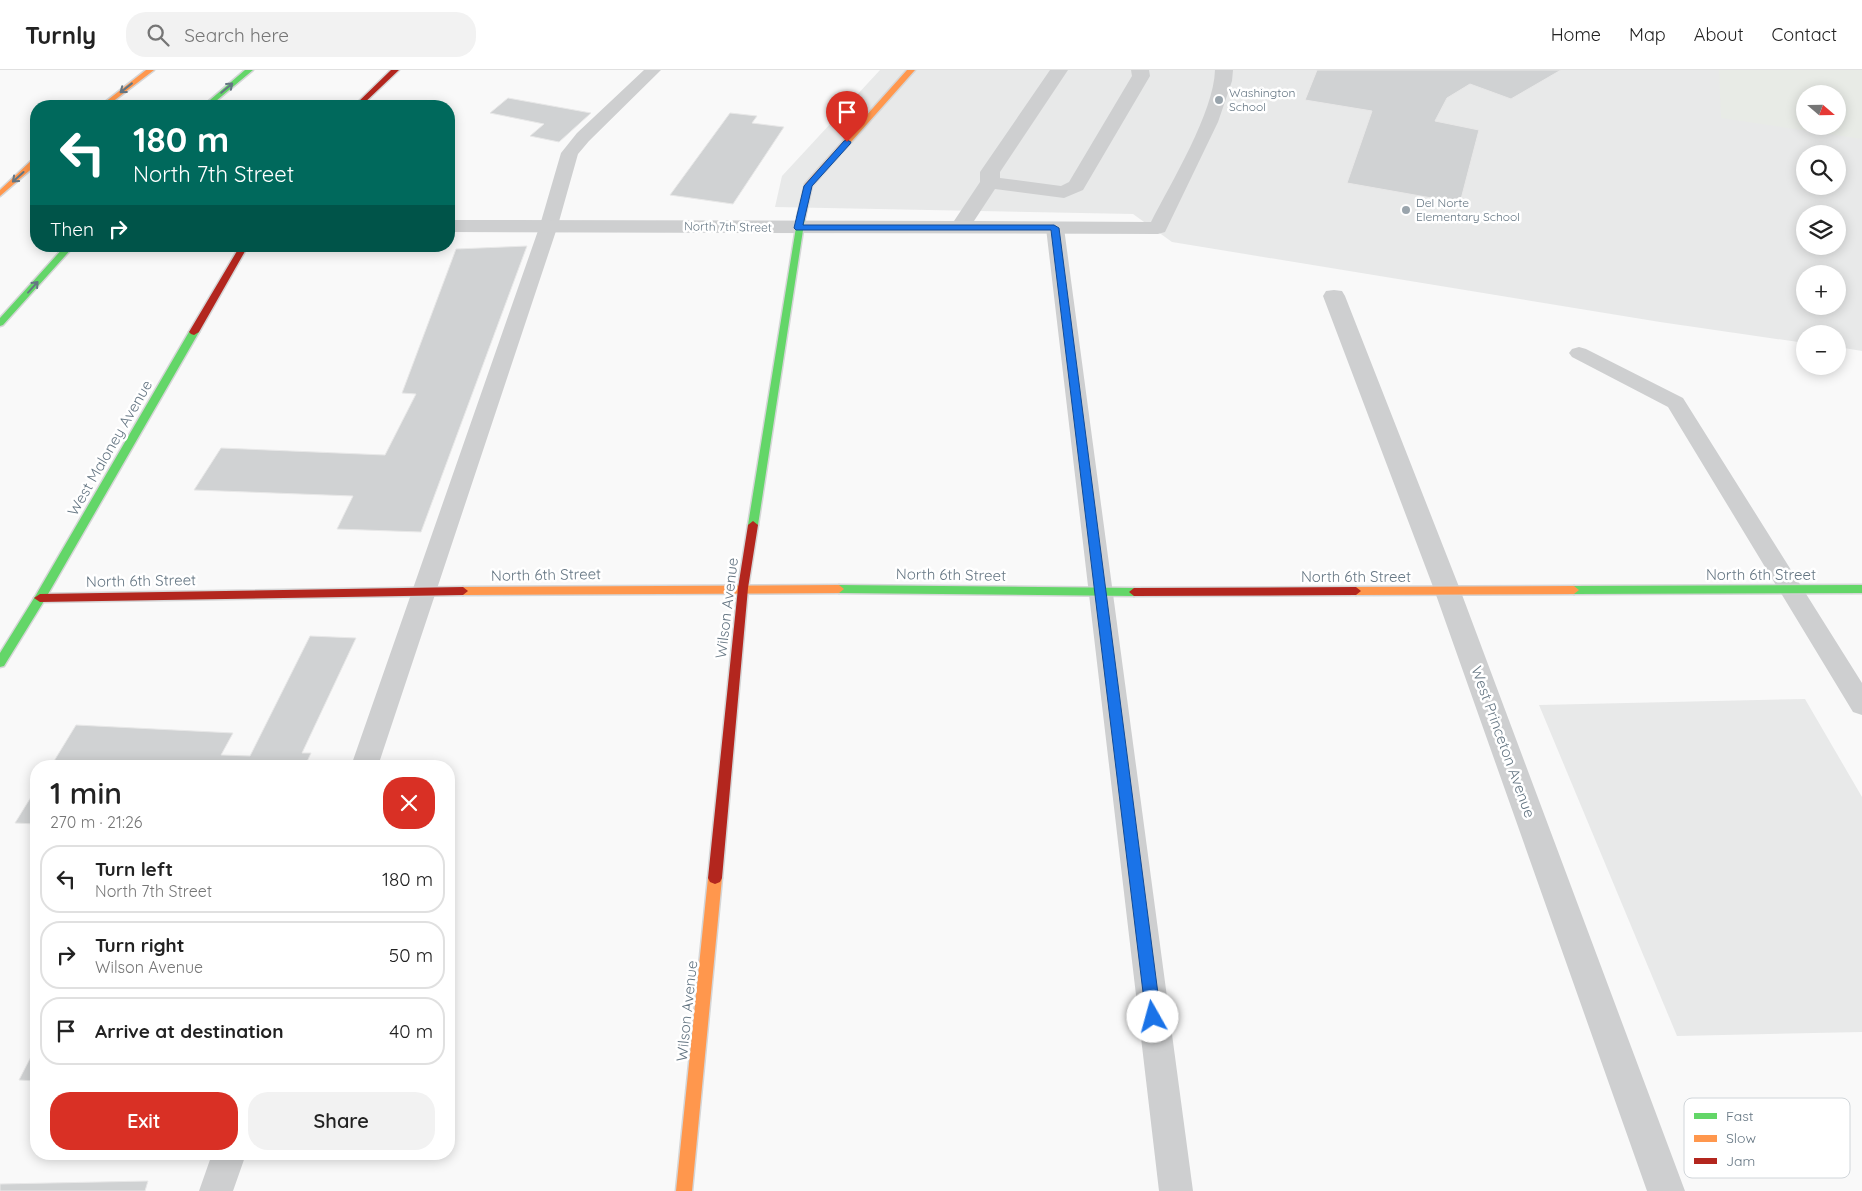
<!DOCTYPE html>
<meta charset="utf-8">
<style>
:root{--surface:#fff;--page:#f2f2f2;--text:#222;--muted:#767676;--line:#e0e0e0;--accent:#d93025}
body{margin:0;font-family:Quicksand,sans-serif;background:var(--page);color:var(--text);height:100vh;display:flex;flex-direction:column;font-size:19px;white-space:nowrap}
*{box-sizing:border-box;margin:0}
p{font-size:16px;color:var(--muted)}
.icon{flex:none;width:28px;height:28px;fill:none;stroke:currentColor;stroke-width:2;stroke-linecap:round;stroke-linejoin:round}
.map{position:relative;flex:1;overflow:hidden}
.drawer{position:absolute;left:30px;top:690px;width:425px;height:400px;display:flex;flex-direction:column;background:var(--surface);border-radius:20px;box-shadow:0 2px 12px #0003}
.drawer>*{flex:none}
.guide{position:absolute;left:30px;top:30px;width:425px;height:152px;border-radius:20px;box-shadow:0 2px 12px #0003;background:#00695c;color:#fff;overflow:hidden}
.needle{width:32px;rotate:110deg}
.fabs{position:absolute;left:1796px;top:15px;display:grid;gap:10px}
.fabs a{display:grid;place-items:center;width:50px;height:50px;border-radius:50%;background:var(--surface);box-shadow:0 2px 12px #0003;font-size:25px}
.pin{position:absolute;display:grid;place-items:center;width:42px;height:42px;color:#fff;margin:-51px -21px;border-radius:50% 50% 50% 0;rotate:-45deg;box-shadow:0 0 5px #0007}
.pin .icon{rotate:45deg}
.me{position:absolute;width:55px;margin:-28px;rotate:353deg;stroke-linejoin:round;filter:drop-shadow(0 0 4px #0008)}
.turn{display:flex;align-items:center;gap:18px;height:105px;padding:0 20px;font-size:22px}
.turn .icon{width:65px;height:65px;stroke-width:2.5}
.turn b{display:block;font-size:35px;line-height:42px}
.then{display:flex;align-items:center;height:48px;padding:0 20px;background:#0003;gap:10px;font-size:19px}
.round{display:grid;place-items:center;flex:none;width:52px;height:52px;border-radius:20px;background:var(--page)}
.overview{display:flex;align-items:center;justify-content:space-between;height:85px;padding:0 20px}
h1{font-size:30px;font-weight:600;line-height:38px}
.action{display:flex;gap:10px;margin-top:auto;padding:10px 20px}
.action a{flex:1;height:58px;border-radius:20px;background:var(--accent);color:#fff;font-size:20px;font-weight:600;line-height:58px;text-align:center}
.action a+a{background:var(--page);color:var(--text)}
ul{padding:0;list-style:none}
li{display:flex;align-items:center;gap:15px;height:68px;margin:0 10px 8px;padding:0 10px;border:2px solid var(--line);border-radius:20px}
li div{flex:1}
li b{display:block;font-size:19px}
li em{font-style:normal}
header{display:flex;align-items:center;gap:30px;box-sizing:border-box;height:70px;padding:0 25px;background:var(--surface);border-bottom:1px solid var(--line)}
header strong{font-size:24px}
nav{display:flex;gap:28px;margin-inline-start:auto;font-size:18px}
.search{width:350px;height:45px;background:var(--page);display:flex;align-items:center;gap:12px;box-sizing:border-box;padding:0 18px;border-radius:20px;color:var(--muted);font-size:19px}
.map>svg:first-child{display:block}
</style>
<header>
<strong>Turnly</strong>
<div class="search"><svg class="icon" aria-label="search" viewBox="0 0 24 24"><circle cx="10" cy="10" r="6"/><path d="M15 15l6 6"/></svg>Search here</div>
<nav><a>Home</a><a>Map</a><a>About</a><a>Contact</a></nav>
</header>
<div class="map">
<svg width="1862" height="1121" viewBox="0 0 1862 1121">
<rect width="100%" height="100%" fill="#f9f9f9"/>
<path fill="#e8e9e9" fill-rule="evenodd" d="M880,0H1862V281L1838,277V264H1805V273L1660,252L1172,172L1133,144L775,137L782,106ZM1805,24H1838V56H1805ZM1805,84H1838V116H1805ZM1805,144H1838V176H1805ZM1805,204H1838V236H1805Z
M1805,629L1862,727V962L1677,966L1539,635Z"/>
<path fill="#e8ebe6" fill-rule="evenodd" d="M1719,0H1862V69L1721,48ZM1805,24H1838V56H1805Z"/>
<path fill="#d0d2d3" stroke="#e8e8e8" d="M1317,0H1561L1511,29L1470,14L1447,28L1435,51L1479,60L1460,133L1347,113L1372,41L1305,30Z
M508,28L591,43L559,72L530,66L544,54L490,43Z
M730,43L757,46L752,53L784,57L733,134L670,125Z
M527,176L421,462L337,459L353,426L194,420L221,378L385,385L416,324L402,323L456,179Z
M310,566L356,568L302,683H311L305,696H51L76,655L233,663L221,685L250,686Z
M36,719V754L15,753Z
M36,977V1011L19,1010Z
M148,1111L145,1121H0V1114Z"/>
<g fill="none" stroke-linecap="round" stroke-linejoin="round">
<defs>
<path id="fast" d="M245,0H253L210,36H203Z
M798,145L805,147L758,455L753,459L748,455Z
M65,176H74L3,255L0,256V248Z
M194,259L199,262L44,531L4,596L0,597V583L36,525L189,262Z
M839,515L1134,518L1139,522L1134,526L839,523L834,519Z
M1862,515V523L1574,524L1569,520L1574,516Z"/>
<path id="slow" d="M146,0H154L107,36H100Z
M907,0H915L812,116L805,147L798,149L797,147L805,114Z
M33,89H36V95L0,126V120Z
M839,515L844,519L839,523L463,525L458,521L463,517Z
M1574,516L1579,520L1574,524L1356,525L1351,521L1356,517Z
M715,802L720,804L722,808L692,1121H676L708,808L710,804Z"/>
<path id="jam" d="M391,0H399L361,36H354Z
M240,176H248L199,262L194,265L191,264L189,262Z
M753,451L758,455L748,518L722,808L720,812L715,814L710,812L708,808L738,518L748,455Z
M463,517L468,521L463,525L40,532L34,528L40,524Z
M1356,517L1361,521L1356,525L1134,526L1129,522L1134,518Z"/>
</defs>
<use href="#fast" stroke="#d5d6d7" stroke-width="3"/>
<use href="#slow" stroke="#d5d6d7" stroke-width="3"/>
<use href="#jam" stroke="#d5d6d7" stroke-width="3"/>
<path fill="#cecfd0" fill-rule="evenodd" d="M644,0H661L589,71L578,84L558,155L378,696H351L540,155L561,83L577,63Z
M1055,153L1061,154L1064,158L1193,1121H1159L1046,158L1049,154Z
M1579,277L1586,279L1683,328L1862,613V645L1853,642L1668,337L1572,287L1569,283L1572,279Z
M212,1084H246L233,1121H199Z"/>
<path fill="#cecfd0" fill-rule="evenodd" d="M1050,0H1068L1000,102V108L1061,116L1069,112L1132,6L1131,0H1149L1150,6L1083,120L1064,128L995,119L974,151L1151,152C1171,113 1214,42 1215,0H1233L1232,11L1218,52L1165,162L1158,164L449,162V150L954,151L980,112V102Z
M1334,220L1342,221L1345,226L1461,522L1685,1121H1647L1435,522L1323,226L1326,221Z"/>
<use href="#fast" fill="#63d668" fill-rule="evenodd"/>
<use href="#slow" fill="#ff974d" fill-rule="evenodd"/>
<use href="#jam" fill="#b3261e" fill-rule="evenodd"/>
</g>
<defs><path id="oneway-shaft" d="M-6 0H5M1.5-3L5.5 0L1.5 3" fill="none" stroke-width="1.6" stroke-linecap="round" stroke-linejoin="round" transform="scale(1.25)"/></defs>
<g stroke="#657683">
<use href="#oneway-shaft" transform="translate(126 18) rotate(142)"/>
<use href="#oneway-shaft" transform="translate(227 18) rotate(-40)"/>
<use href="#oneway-shaft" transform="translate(18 107) rotate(138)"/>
<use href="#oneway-shaft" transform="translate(33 217) rotate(-48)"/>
</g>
<path fill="#1a73e8" stroke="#114b97" d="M847,70L851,72L850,74L812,116L803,155H1054L1059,158L1161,947L1158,952L1153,954L1148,952L1146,947L1051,160H796L794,158L804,116L844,71Z"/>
<g fill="#99a4ac" stroke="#fff" stroke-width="2">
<circle cx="1219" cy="30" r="5"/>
<circle cx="1406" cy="140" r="5"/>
</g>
<g text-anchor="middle" stroke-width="5" stroke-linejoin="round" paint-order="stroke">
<g font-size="12" fill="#657683" stroke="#fff" text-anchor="start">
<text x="1229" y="27">Washington<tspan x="1229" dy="14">School</tspan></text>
<text x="1416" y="137">Del Norte<tspan x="1416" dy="14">Elementary School</tspan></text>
</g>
<g font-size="12" fill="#657683" stroke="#fff">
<text transform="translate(728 157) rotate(1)" y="4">North 7th Street</text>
</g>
<g font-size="15" fill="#657683" stroke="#fff">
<text transform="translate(110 378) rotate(-60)" y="5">West Maloney Avenue</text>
<text transform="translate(546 505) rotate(-1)" y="5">North 6th Street</text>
<text transform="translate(951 505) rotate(1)" y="5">North 6th Street</text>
<text x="1761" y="510">North 6th Street</text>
<text x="1356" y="512">North 6th Street</text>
<text transform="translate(141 511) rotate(-1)" y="5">North 6th Street</text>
<text transform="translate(727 538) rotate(-83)" y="5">Wilson Avenue</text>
<text transform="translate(1503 672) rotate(70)" y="5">West Princeton Avenue</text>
<text transform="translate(687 941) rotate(-84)" y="5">Wilson Avenue</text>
</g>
</g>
<rect x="1684" y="1028" width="166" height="80" rx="8" fill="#fff" stroke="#d1d6da" stroke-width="1"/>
<rect x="1694" y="1043" width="23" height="6" fill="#63d668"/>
<rect x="1694" y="1065" width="23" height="7" fill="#ff974d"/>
<rect x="1694" y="1088" width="23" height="6" fill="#b3261e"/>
<g font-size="14" fill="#657683">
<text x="1726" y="1051">Fast</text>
<text x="1726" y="1073">Slow</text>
<text x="1726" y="1096">Jam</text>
</g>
</svg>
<div class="fabs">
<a><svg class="needle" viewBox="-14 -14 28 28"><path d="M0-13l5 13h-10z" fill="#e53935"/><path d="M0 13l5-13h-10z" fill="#767676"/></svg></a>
<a><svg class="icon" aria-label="search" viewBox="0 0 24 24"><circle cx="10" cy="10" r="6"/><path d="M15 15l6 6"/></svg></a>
<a><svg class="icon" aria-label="layers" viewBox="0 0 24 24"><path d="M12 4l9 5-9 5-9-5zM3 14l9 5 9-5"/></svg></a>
<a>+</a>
<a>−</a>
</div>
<div class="pin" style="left:847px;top:72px;background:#d93025"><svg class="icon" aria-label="arrive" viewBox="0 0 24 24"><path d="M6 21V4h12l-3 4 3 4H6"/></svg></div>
<svg class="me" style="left:1153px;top:947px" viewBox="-20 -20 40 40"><circle r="19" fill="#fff"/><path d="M0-13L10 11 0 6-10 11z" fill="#1a73e8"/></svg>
<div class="guide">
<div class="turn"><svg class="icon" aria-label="left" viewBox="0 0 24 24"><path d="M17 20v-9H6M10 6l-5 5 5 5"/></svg><div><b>180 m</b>North 7th Street</div></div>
<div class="then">Then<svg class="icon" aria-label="right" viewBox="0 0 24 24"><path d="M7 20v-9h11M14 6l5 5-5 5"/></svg></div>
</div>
<section class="drawer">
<div class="overview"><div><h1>1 min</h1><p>270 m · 21:26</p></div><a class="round" style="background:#d93025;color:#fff"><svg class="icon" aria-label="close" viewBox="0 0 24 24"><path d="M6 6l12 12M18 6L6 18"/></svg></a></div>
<ul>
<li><svg class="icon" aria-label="left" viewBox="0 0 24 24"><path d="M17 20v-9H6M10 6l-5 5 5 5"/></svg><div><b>Turn left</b><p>North 7th Street</p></div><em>180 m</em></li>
<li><svg class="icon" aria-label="right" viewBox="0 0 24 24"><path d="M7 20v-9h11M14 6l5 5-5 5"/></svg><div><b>Turn right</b><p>Wilson Avenue</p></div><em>50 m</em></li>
<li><svg class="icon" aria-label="arrive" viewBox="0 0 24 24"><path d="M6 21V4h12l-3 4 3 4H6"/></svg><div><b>Arrive at destination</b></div><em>40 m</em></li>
</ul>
<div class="action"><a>Exit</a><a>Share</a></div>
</section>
</div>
